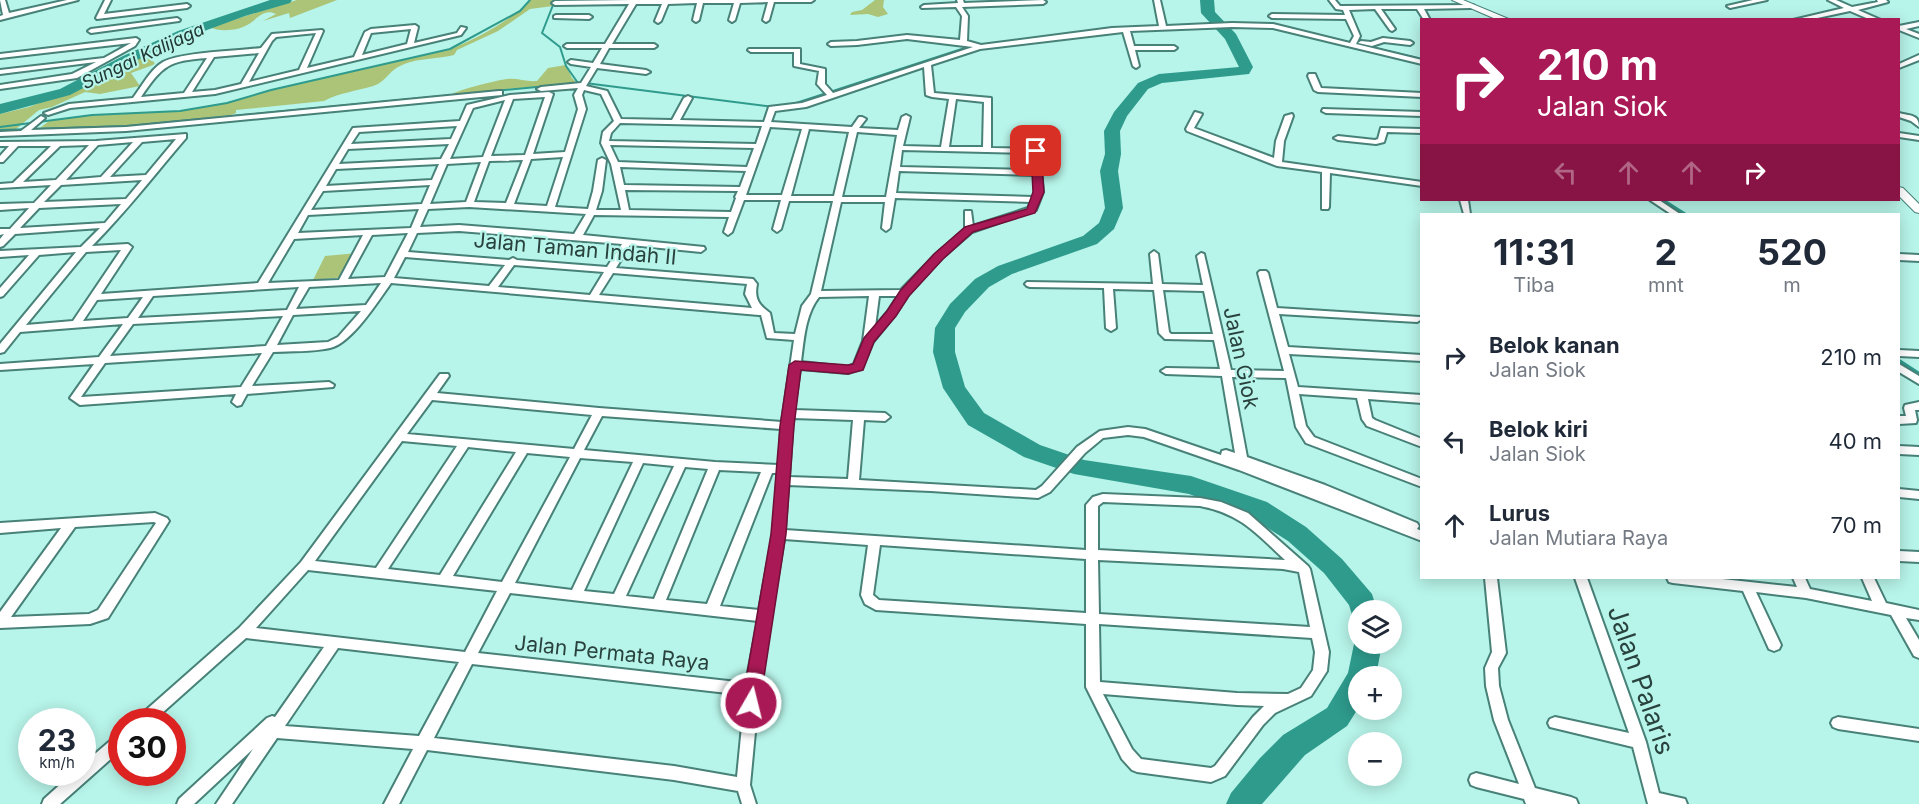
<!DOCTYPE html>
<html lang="id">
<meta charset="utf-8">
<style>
:root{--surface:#fff;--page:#f6f6f7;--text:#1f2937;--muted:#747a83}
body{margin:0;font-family:Inter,sans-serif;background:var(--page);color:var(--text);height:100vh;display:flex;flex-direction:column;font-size:22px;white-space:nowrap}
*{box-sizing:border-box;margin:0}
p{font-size:20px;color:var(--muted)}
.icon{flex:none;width:33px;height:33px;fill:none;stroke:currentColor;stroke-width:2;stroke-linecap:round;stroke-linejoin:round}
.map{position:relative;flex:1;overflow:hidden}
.side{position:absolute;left:1420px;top:213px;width:480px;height:366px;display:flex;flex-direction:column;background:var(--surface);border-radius:0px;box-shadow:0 3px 15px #0003}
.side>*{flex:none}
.banner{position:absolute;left:1420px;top:18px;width:480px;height:183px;border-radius:0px;box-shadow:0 3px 15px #0003;background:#a91955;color:#fff;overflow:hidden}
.tools{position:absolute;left:1348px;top:600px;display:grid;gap:12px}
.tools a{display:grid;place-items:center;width:54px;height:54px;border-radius:50%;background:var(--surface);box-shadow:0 3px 15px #0003;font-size:30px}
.speed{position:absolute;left:18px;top:708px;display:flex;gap:12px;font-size:30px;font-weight:700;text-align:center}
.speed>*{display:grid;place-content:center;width:78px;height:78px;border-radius:50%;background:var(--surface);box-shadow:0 3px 15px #0003;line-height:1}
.speed small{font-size:15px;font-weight:400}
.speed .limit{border:9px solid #d22;background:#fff;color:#111}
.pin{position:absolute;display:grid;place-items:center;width:51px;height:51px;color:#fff;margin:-26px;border-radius:12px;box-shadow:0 3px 9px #0006}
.me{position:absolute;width:66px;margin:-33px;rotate:8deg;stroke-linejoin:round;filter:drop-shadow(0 0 4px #0008)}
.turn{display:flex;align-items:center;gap:21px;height:126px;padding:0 18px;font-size:27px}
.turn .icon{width:78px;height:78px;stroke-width:2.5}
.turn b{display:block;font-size:42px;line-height:51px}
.lanes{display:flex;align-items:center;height:57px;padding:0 18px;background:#0003;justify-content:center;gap:30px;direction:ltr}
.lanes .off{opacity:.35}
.eta{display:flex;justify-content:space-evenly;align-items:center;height:102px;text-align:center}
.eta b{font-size:36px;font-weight:700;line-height:42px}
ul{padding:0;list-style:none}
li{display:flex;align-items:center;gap:18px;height:84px;padding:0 18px}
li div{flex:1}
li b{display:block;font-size:22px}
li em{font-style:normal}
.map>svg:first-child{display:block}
</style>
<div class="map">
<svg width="1919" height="804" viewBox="0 0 1919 804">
<rect width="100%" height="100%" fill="#b7f4e9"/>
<path fill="#acc478" d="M297,0H337L290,18L289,13L263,21L276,14C263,8 257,20 247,25C237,31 219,32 210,27Z
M531,0H554L553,6L530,9L498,31L457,50L454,55C436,60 412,57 395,69C387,75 383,83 373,86C357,91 338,93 324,101L236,110V113L231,115L128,126L40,128L49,121L81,116L180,111L227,103L271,90L446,50C473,42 511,20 531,0Z
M875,0H884L883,7L888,14L878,17L868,14L850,15L852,12L862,10Z
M204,29L191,37L168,46L169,49L151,60L155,63L153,65L131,73L140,86L100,94L85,92L52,107L39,110L16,129H0V114L29,107L102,79L135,58Z
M566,65L572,78L577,83L452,94C458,90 501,79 508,79C517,78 527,82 537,81L548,68Z
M358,253L347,277L313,280L325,256Z"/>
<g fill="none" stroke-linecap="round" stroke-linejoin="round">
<path stroke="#2e9b8d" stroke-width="2" d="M555,0L542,33L560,47L566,66L578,83
M1275,25L1422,59
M979,45L1115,28L1184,25
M585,83L774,107
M790,105L974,45
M0,127L92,115L180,111L227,103L271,90L450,49L520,11L530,0
M0,130L128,126L578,83"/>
<path stroke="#2e9b8d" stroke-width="4" d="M1662,200L1684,214
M1899,361L1919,374"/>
<path fill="#2e9b8d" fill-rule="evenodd" d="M270,0H292L290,3L245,16L188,37L133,62L70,95L0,114V104L60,89L123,56L178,31Z
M1200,0H1214L1215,12L1236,34L1253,67L1249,74L1162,83L1148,89L1127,116L1120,131L1121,154L1118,171L1123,208L1114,229L1097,244L1012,274L989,287L965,312L955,328V352L965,387L984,413L1040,445L1084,460L1191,476L1267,502L1306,527L1342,559L1372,594L1377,610H1359V620L1353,618L1349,605L1324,573L1288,541L1249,516L1189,494L1074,474L1024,457L968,425L943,388L933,352L935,328L950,304L975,279L998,266L1083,236L1099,223L1105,208L1100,171L1105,154L1104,131L1114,112L1138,83L1159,74L1239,67L1225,39L1201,13Z
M1359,635V644H1382L1376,676H1359V707L1347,726L1305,755L1262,804H1226L1231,793L1260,758L1283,735L1327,708L1348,673L1354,644Z"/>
<defs>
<path id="minor" d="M0,0H5L9,13L67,0H78L0,20V16L3,15Z
M105,0H111L104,14L187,4L190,6L187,8L97,19L96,18Z
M632,0H814L811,2H774L769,20L766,22L763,20L768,2L740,3L735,20L732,22L729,20L734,3H703L699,20L696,22L693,20L697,3L668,4L661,21L658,23L655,21L662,4H636L612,44H654L657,46L654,48H609L600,64L646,70L650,72L646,74L597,68L586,86L607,91L621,119L672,120L684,98L688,96L692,98L680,120L764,122L769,107L802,103L827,95L817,84L819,71L794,66V52H751L748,50L749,49H800V64L825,69V84L833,93L973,47L907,39L857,45L831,46L828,44L831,42L857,41L907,35L960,40L962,16L956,7L922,8L921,7L924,5L958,3L957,0H963L964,3L1043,0L1046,2L1043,4L962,7L968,16L967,41L981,45L1112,28L1159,26L1154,0H1160L1166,26L1232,23L1273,24L1350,43L1354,36L1346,19L1272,18L1269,16L1272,14L1345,15L1343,10L1336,9L1329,0H1335L1340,6L1473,5L1474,6L1471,8L1424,9L1430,20H1424L1417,9H1381L1395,29L1392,31L1390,30L1375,9L1349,10L1360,36L1356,44L1422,60V64L1273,28L1232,27L1130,31L1134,46H1174L1177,48L1174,50H1135L1139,66L1136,68L1133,66L1123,32L980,49L931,65L934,93L991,98V148L1039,149L1043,192L1036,210L972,232L942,258L908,295L895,315L873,342L862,368L848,373L800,369L794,410L885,413L890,417L885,421L864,420L859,480L1036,490L1042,486L1077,447L1100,431L1128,427L1145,429L1221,455L1222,451L1226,450L1235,453L1222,376L1166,374L1161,371L1166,368L1220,369L1214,340L1165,339L1159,333L1154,290L1113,289L1116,328L1111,331L1106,328L1104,288L1030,287L1027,286L1025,284L1027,282L1153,284L1150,254L1154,251L1158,254L1162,284L1203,285L1197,256L1201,253L1204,254L1231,370L1284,371L1258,273L1260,271H1266L1268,273L1277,308L1420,317L1422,319L1417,322L1279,314L1288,347L1422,355V361L1289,354L1298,387L1422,395V403L1368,399L1372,418L1375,420L1422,439V447L1367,426L1362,419L1357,398L1299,394L1306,426L1314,437L1422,479V487L1306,443L1296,427L1286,378L1232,377L1247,457L1325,485L1417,523L1419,526L1417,529L1422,531V541L1239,470L1144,437L1128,435L1103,438L1085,453L1050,492L1038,498L931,491L788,485L785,530L1086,550V505L1093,497L1103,494L1200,498L1221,502L1248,513L1308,566L1310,569L1329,652L1327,671L1311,696L1275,713L1263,725L1225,776L1211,782L1137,772L1132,770L1122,759L1086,687V624L876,610L865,604L861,595L868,545L784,539L759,690L750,785L756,804H742L738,791L674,780L427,750L399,804H384L413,749L277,738L232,804H216L253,749L194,804H177L179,799L267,718L272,716L275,717L324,647L246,638L152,722H135L137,718L239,628L301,562L440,374H448L449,376L437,393L599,408L782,422L794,340L767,338L761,315H759L391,283C379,300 351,344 330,348C312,352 291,351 273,352L252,386L329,382L334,385L333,387L247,394L241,405L237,406L232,402L236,394L80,405L70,398L94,364L0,370V364L99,357L123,324L20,332L4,352L0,353V344L76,252L39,255L3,296L0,297V288L29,255L0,257V251L81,247L100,228L15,234L3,246L0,247V239L4,234L0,235V229H10L29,208L0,210V204L34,203L51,185L0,188V184L13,183L51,146H18L3,162H0V156L9,146H0V142L96,141L186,134V138C155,174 126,212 92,246L128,244L132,247L101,294L258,283L353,128L460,121L467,105L510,95L549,92L553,94L533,154L565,152L578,109L574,95L578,88L541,91L537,89L541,87L581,83L591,67L571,64L568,62L571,60L593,63L602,48H567L564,46L567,44H605L629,4L555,5L552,3L555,1ZM924,67L926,95L932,97L949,99L941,147L903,146L910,117L906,115L902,117L898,130L859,128L866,119L862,117H859L852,127L771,122L775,111L806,107ZM584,90L601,94L614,121L603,132L601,143L611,164L621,210H596L602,191L606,160L602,158L598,160L593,191L588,209L555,207L586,109L582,95ZM545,97L525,155L491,156L513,99ZM956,99L984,102L983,147H949ZM505,100L483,157L450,159L473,108ZM620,123L762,126L756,144L609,141L611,133ZM457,126L451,139L351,144L359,132ZM770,127L802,129L782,195H746ZM809,129L849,132L834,196H791ZM857,132L897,135L886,197H842ZM176,139L146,175L110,177L142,142ZM133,142L101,177L66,180L98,145ZM449,144L441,159L339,164L348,149ZM89,145L56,180L23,182L60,146ZM610,145L754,148L747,167L618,162ZM902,150L1032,153L1033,170L900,167ZM563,157L547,206L514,204L531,159ZM523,160L506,203L474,202L489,161ZM481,162L466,202L430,204L447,164ZM439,164L432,180L326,186L336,169ZM620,167L746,171L740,187L624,185ZM899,171L1034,175L1035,192L1033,197L896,193ZM142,180L126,199L44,202L61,185ZM430,185L422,204L311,210L323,191ZM625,190L738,191L735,197L736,198L731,212L629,210ZM895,198L1031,202L1028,208L973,226L971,211H965V229L936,254L901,290L821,291L841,202H885L882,228L886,231L890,228ZM744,200H781L773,229L777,232L781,229L789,201H833L811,294L802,306L795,334L774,333L770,313C759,305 754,299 757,284L753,279L616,268L630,245L701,252L705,249L704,247L583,235L594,215L729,217L724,232L728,235L732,232ZM121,204L105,223L20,228L39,208ZM469,207L586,214L574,234L459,225L420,227L428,209ZM419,209L411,228L298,233L308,215ZM459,231L622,244L607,267L517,260L513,258L509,260L408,252L417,233ZM408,233L385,277L348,279L372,235ZM363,235L339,280L268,283L294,239ZM121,250L73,321L26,325L86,252ZM405,257L505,265L489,286L394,278ZM514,265L604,272L590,295L498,287ZM613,273L747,284L745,294L752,308L599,295ZM381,283L366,305L296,309L309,287ZM299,287L287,310L138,318L153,296ZM1163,290L1204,291L1213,334H1171L1169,332ZM869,296L863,341L854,364L847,367L801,362C804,340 805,315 819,297ZM879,296H898L888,311L875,327ZM143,297L128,318L83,321L97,300ZM361,311L338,337L328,342L277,345L293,315ZM283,316L266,346L110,356L133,324ZM262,353L241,387L81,397L105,363ZM432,400L592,415L574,449L407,434ZM602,416L781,429L779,465L715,462L584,450ZM793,418L853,420L848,479L789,477ZM402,441L457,446L376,568L315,561ZM468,447L516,452L440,575L388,569ZM527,453L570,457L502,582L453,576ZM580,458L633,462L572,590L515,583ZM643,463L674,466L614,594L584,591ZM685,467L708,469L654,599L626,596ZM719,470L761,472L707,604L666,600ZM772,473H778L773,534L759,610L720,606ZM1103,502L1200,506C1241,514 1256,533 1285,560L1098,550V506ZM880,545L1086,559V613L879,600L873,595ZM1098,560L1283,569L1299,572L1310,627L1099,614ZM308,570L497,591L465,652L256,628ZM510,593L758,621L746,683L478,653ZM1099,624L1312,638L1315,652L1313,670L1301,688L1288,694L1237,693L1100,682ZM338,648L459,662L419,736L285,726ZM472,664L745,695L737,777L674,766L434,738ZM1103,694L1237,705L1264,706L1253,717L1215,766L1211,768L1141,759L1132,749Z
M1753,0H1767L1730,8L1727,6Z
M1828,0H1836L1852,7L1878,2L1877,0H1886L1888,2L1858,10L1881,20H1871L1850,11L1808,20H1793L1844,8Z
M556,15H589L592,17L589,19L554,18V16Z
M177,18L180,20L179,21L91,33L88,31L91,29Z
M1919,22V26L1906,29L1919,34V38L1899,30V26Z
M415,25L418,27L414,43L457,33L461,27L466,28L461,35L215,94L70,108L48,115L44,113L69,104L133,98C142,86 150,70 163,62C182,52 237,51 261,48L272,34L322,30L323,31L307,68L354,57L365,32L371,29ZM411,29L407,44L362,55L371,33ZM316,33L299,70L249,82L272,41L276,37ZM259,53L241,84L215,90L192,92L214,57ZM207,58L184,93L141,97C163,65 168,61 207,58Z
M136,38L139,40L135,46L77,78L0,89V85L72,74L96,62L0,74V70L104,58L131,43L0,58V54Z
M1383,38L1410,41L1413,43L1410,45L1384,42L1372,46L1358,43L1361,41L1371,42Z
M1919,55V60L1899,68V64Z
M1309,74H1315L1321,88L1422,93V97L1318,92L1314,90L1308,76Z
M499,91H502V95L126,131L0,136V132L21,131L41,116L45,118L31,130L126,127Z
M1323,109L1422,112V116L1326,113L1322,111Z
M1195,112L1202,114L1194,128L1274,158L1276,141L1285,116L1292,114L1293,116L1284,141L1282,162L1422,182V186L1330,173L1329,207L1328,209H1322V172L1277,166L1187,131L1186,129Z
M1899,113C1910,116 1919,114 1919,127L1911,121L1899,117Z
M1381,128L1421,129L1422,133L1387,132L1384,142L1376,144L1338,140L1334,138L1338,136L1375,140L1378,139Z
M1899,133L1919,136V140L1899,137Z
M1460,200H1468L1470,214H1464Z
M1650,200H1659L1680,214H1671Z
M1899,254L1919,255V261L1899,260Z
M1899,350L1919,351V357L1899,356Z
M1899,364L1919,376V384L1899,372Z
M1919,402V410H1915L1917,420L1916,423L1899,424V416H1906L1904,408L1905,405Z
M1899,446L1919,447V455L1899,454Z
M1899,489L1919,491V499L1899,497Z
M155,513L167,518L169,521L108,618L90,624L0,628V612L61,528L0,533V523ZM154,522L156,523L98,610L89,614L11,617L75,527Z
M1899,551L1919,552V562L1899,561Z
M1485,578H1497L1506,653L1498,668L1499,686L1508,720L1535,788L1571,797L1576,799L1578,804H1526L1524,799L1476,787L1471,785L1469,780L1471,775L1476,773L1519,784L1494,720L1486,686L1485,668L1492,652Z
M1575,578H1587L1646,742L1659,793L1685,799L1687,804H1648L1633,747L1550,727L1548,723L1550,719L1555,717L1629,733Z
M1667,578H1713L1797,587L1793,578H1805L1810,589L1872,601L1862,578H1874L1886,603L1919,610V620L1906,618L1919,640V658L1914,656L1891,615L1806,598L1756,592L1781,645L1779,649L1774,651L1769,649L1743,591L1673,583L1669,582Z
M1838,717L1919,729V741L1838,729L1833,727L1831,723L1833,719Z
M122,734V749L60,804H42L44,799L74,772H82V765L117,735Z"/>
<path id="tertiary" d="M1452,0H1463L1511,20H1498Z
M1899,187L1903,188L1919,204V213L1915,212L1899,196Z"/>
</defs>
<use href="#minor" stroke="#478178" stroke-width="4"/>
<use href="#tertiary" stroke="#478178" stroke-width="2"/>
<use href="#minor" fill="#fff" fill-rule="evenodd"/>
<use href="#tertiary" fill="#fff" fill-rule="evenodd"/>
</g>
<path fill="#a91955" stroke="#6e1037" stroke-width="1.5" d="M1036,148L1041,151L1044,192L1035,213L973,232L943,259L909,296L896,316L874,342L863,370L848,374L801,370L794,426L786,534L760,703L757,708L751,710L745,708L742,703L771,534L780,426L789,365L795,361L848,365L853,364L864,338L887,311L900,291L934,254L965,227L1027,209L1033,192L1031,151Z"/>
<g text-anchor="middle" stroke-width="4.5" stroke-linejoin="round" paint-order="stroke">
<g font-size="18" font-style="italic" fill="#203733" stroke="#b7f4e9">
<text transform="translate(143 56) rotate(-25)" y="6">Sungai Kalijaga</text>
</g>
<g font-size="21" fill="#29423e" stroke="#b7f4e9">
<text transform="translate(575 249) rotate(5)" y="7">Jalan Taman Indah II</text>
<text transform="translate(1241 358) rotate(78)" y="7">Jalan Giok</text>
<text transform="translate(612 653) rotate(6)" y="7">Jalan Permata Raya</text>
</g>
<g font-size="26" fill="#29423e" stroke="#b7f4e9">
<text transform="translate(1641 680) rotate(71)" y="9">Jalan Palaris</text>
</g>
</g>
</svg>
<div class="tools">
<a><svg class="icon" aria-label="layers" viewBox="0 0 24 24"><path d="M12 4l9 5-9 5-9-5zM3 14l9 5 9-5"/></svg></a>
<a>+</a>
<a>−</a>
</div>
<div class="speed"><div>23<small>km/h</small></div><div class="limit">30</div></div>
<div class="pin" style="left:1036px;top:151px;background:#d93025"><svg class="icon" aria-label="arrive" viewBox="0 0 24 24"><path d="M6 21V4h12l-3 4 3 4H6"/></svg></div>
<svg class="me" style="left:751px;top:703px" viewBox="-20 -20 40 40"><circle r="17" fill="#a91955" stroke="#fff" stroke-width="3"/><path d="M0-11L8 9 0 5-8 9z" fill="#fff"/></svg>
<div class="banner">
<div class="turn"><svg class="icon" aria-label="right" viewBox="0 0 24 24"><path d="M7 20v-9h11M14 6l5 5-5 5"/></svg><div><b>210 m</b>Jalan Siok</div></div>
<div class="lanes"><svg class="icon off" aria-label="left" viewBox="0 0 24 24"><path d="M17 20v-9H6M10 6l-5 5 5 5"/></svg><svg class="icon off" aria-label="ahead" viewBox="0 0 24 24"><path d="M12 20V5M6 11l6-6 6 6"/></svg><svg class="icon off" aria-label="ahead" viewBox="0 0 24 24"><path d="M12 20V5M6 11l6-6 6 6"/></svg><svg class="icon" aria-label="right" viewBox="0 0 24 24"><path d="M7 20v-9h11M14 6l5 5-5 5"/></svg></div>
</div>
<section class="side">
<div class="eta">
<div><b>11:31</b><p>Tiba</p></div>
<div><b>2</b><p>mnt</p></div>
<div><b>520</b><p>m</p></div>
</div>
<ul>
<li><svg class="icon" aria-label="right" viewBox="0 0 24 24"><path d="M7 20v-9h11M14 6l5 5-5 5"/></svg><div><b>Belok kanan</b><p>Jalan Siok</p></div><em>210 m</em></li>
<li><svg class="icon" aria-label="left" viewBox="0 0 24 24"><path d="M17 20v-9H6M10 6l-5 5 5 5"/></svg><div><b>Belok kiri</b><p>Jalan Siok</p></div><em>40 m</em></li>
<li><svg class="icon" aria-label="ahead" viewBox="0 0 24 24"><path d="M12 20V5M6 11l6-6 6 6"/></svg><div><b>Lurus</b><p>Jalan Mutiara Raya</p></div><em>70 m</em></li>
</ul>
</section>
</div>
